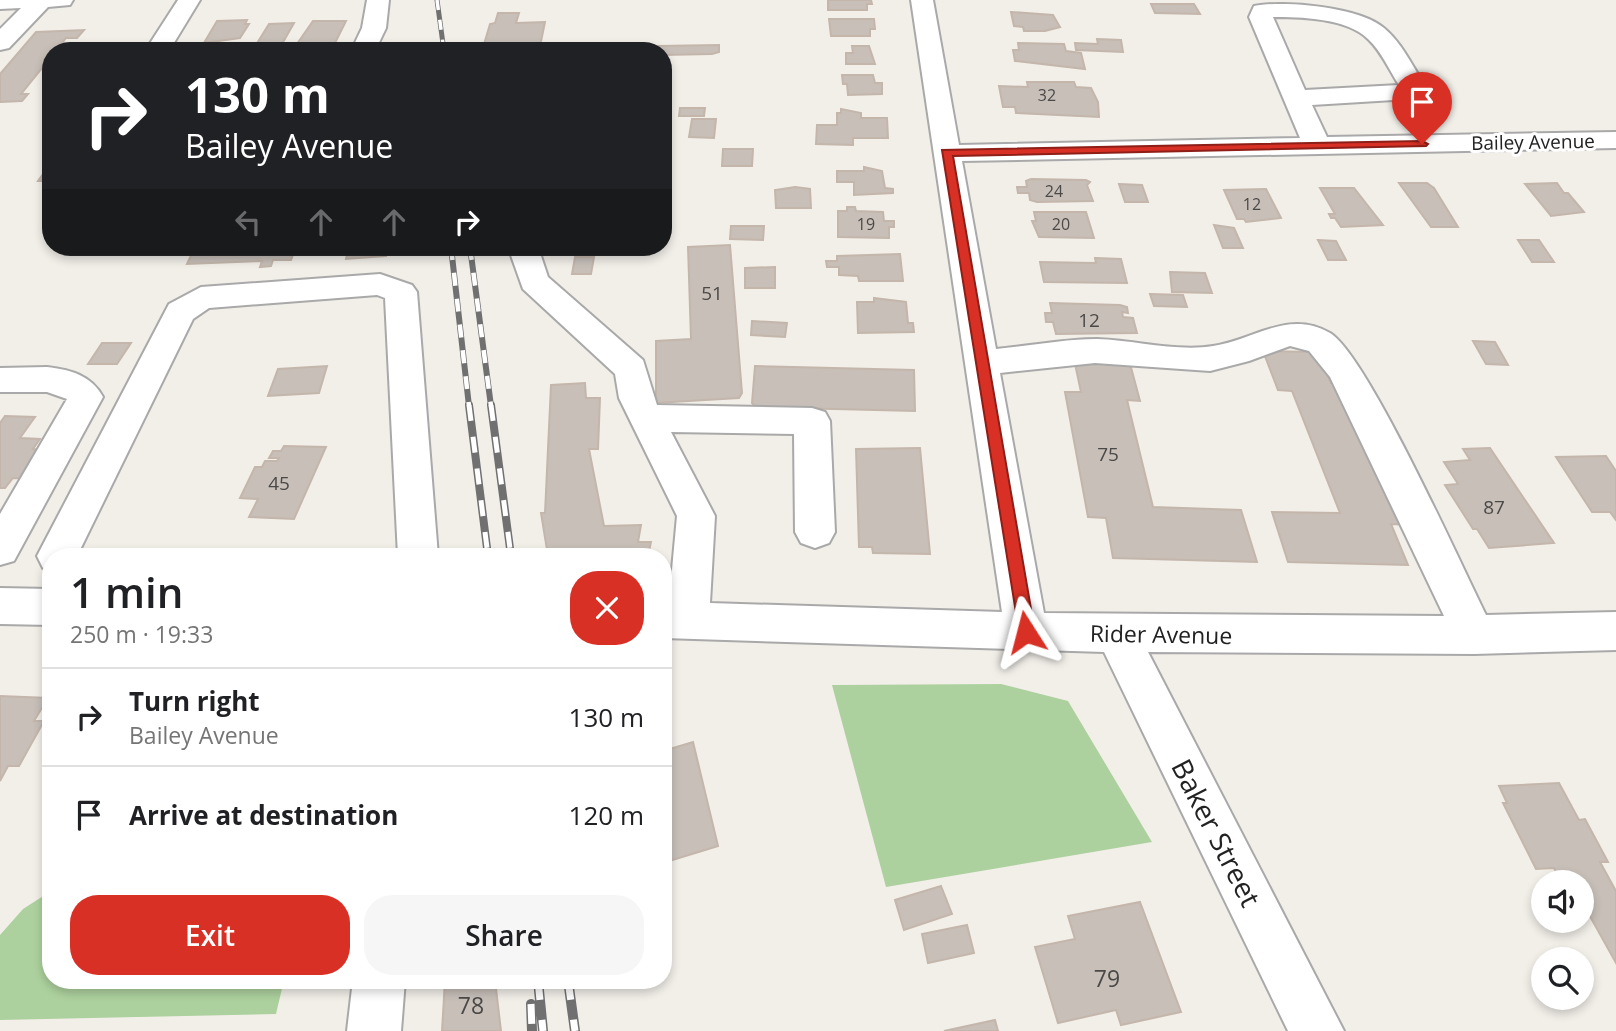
<!DOCTYPE html>
<meta charset="utf-8">
<style>
:root{--surface:#fff;--page:#f6f6f6;--text:#202124;--muted:#757577;--line:#e0e0e0;--accent:#d93025}
body{margin:0;font-family:"Open Sans",sans-serif;background:var(--page);color:var(--text);height:100vh;display:flex;flex-direction:column;font-size:26px;white-space:nowrap}
*{box-sizing:border-box;margin:0}
p{font-size:23px;color:var(--muted)}
.icon{flex:none;width:38px;height:38px;fill:none;stroke:currentColor;stroke-width:2;stroke-linecap:round;stroke-linejoin:round}
.map{position:relative;flex:1;overflow:hidden}
.sheet{position:absolute;left:42px;top:548px;width:630px;height:441px;display:flex;flex-direction:column;background:var(--surface);border-radius:28px;box-shadow:0 4px 10px #0003}
.sheet>*{flex:none}
.guide{position:absolute;left:42px;top:42px;width:630px;height:214px;border-radius:28px;box-shadow:0 4px 10px #0003;background:#202124;color:#fff;overflow:hidden}
.controls{position:absolute;left:1531px;top:870px;display:grid;gap:14px}
.controls a{display:grid;place-items:center;width:63px;height:63px;border-radius:50%;background:var(--surface);box-shadow:0 4px 10px #0003;font-size:35px}
.pin{position:absolute;display:grid;place-items:center;width:60px;height:60px;color:#fff;margin:-72px -30px;border-radius:50% 50% 50% 0;rotate:-45deg;box-shadow:0 0 7px #0007}
.pin .icon{rotate:45deg}
.me{position:absolute;width:77px;margin:-38px;rotate:351deg;stroke-linejoin:round;filter:drop-shadow(0 0 5px #0008)}
.turn{display:flex;align-items:center;gap:24px;height:147px;padding:0 28px;font-size:32px}
.turn .icon{width:91px;height:91px;stroke-width:2.5}
.turn b{display:block;font-size:49px;line-height:60px}
.lanes{display:flex;align-items:center;height:66px;padding:0 28px;background:#0003;justify-content:center;gap:35px;direction:ltr}
.lanes .off{opacity:.35}
.round{display:grid;place-items:center;flex:none;width:74px;height:74px;border-radius:28px;background:var(--page)}
.head{display:flex;align-items:center;justify-content:space-between;height:119px;padding:0 28px}
h1{font-size:42px;font-weight:600;line-height:52px}
.button{display:flex;gap:14px;margin-top:auto;padding:14px 28px}
.button a{flex:1;height:80px;border-radius:28px;background:var(--accent);color:#fff;font-size:28px;font-weight:600;line-height:80px;text-align:center}
.button a+a{background:var(--page);color:var(--text)}
ul{padding:0;list-style:none}
li{display:flex;align-items:center;gap:21px;height:98px;padding:0 28px;border-top:2px solid var(--line)}
li div{flex:1}
li b{display:block;font-size:26px}
li em{font-style:normal}
.map>svg:first-child{display:block}
</style>
<div class="map">
<svg width="1616" height="1031" viewBox="0 0 1616 1031">
<rect width="100%" height="100%" fill="#f2efe9"/>
<path fill="#add19e" d="M1001,684L1068,701L1152,842L886,887L832,685Z
M51,891V980H284L276,1014L0,1020V935L23,909Z"/>
<path fill="#c7bfb8" stroke="#c4b6ab" stroke-width="2" d="M828,0H871L872,4H867V10H828Z
M1151,4H1194L1200,14L1155,13Z
M1011,12L1053,15L1060,27L1045,31H1024L1023,27L1014,26Z
M498,13H519L516,23L545,22L539,51H482L490,24L495,23Z
M829,19H874L875,29H870V36H831Z
M247,20L245,24H249L240,38L204,43L217,21Z
M313,21H346L331,51H292Z
M294,23L282,44L256,45L269,24Z
M84,30L77,38H66L56,51H51V57L21,94H28L22,101L0,102V74L36,32Z
M1097,39L1121,40L1123,52L1076,50L1075,43L1098,44Z
M1018,43L1064,44L1066,51L1081,53L1085,69L1015,61L1013,50H1019Z
M719,45V52L712,54L663,55V51H656L657,46Z
M852,46H869L875,64H846V53H853Z
M842,75H873L875,83H882V94L848,95L847,84H843Z
M1027,82H1074L1076,87L1091,88L1098,102L1099,117L1016,113L1015,107H1003L999,86L1028,87Z
M680,108H705L704,116H679Z
M841,109L861,113V118H887L888,138H853V145L816,144L817,125H837V113H841Z
M692,119H716L714,138L689,137Z
M723,149H753L752,166H722Z
M51,163V181H38Z
M864,167L882,171L885,188L893,189V193L854,195V182H837V171H864Z
M1031,179L1086,180L1090,182L1087,185L1093,201L1037,202L1030,200L1029,193H1018L1017,187H1027L1026,181Z
M1399,183H1427L1434,188L1458,227H1431Z
M1557,183L1564,193H1568L1584,212L1551,216L1525,184Z
M1119,184L1142,185L1148,202H1125Z
M795,187L810,189L811,208H776L775,190Z
M1320,188H1354L1383,225L1341,227L1335,218H1331L1329,214H1335Z
M1266,189L1281,218L1246,222L1244,219H1237L1224,190Z
M847,207H855L856,211L883,212L884,221H894V227H889V238L838,237V211H847Z
M1034,212H1086L1094,238L1039,237L1032,221H1036Z
M1214,225L1234,228L1243,248H1223Z
M731,226H764L763,240L730,239Z
M1318,240L1336,241L1346,260H1328Z
M1518,240H1539L1554,262H1532Z
M730,245L742,393L739,398L656,403V341L691,339L688,247Z
M195,247H296L291,260H273L271,266L260,267L262,261L187,264Z
M319,247H400L388,249L386,256L346,259L348,251L317,253Z
M900,254L903,281H859L858,276L839,275V267H827L826,261H837V256Z
M575,257H594L591,274H572Z
M1095,258L1121,259L1127,283L1044,282L1040,262L1096,263Z
M775,267V288H745V268Z
M1170,272L1205,273L1212,293L1172,292Z
M1150,294L1183,295L1187,307L1154,306Z
M874,298L906,302L908,323H913L914,332L858,333L857,302H874Z
M1050,303L1120,305L1127,307L1128,313L1122,312L1123,317L1133,318L1137,333L1056,334L1053,322H1046L1045,313H1052Z
M752,321L787,323L785,337L751,335Z
M1473,341L1495,342L1508,365L1486,364Z
M102,343H131L117,364H88Z
M1263,351L1318,352L1331,383H1347L1408,525L1391,524L1408,565L1288,562L1272,512L1340,513L1292,391L1278,390Z
M1074,359L1129,360L1140,401L1127,400L1153,507L1241,510L1257,562L1113,558L1106,518L1088,517L1065,392H1081Z
M327,366L319,393L268,396L278,369Z
M755,366L914,370L915,411L756,407L752,403Z
M585,383L586,398H600L598,449H589L604,526L641,525L638,542H651L648,556H548L541,513H545L551,385Z
M5,416L35,417L20,438L40,439L33,449L54,450L34,479L13,478L5,488H0V423Z
M284,446L326,447L294,519L249,517L258,499L240,498L255,467H262L265,461H277L279,458H269L273,451H281Z
M920,448L930,554L873,553L872,547H859L856,449Z
M1490,448L1554,543L1489,548L1477,529H1473L1445,485L1458,484L1444,462L1470,460L1463,449Z
M1606,456L1616,471V520L1610,512H1592L1556,457Z
M0,696L48,698L34,721H44L19,766H8L0,781Z
M693,742L718,846L663,863V751Z
M1559,783L1579,820L1585,819L1608,862H1600L1616,891V963L1582,902V882H1561L1554,868L1536,869L1503,803H1507L1499,786Z
M941,886L952,914L904,930L895,900Z
M1140,902L1181,1012L1121,1025L1116,1010L1058,1023L1035,947L1075,939L1068,916Z
M967,925L974,953L928,963L922,934Z
M445,980H495L501,1031H442Z
M995,1020L998,1031H944Z"/>
<g fill="none" stroke-linecap="round" stroke-linejoin="round">
<defs>
<path id="minor" d="M0,0H73L70,5L48,7L9,48L0,50V29L21,8L0,9Z
M178,0H200L169,51H145Z
M367,0H389L386,28L375,51H351L362,28Z
M911,0H933L959,145L1300,138L1249,17L1254,6C1284,0 1360,7 1384,28C1402,43 1412,66 1425,85L1419,96L1410,99L1312,105L1327,137L1616,132V148L962,161L996,349C1029,346 1064,339 1097,339C1133,340 1178,352 1213,346C1254,340 1288,309 1330,333C1367,355 1461,565 1486,615L1616,612V650L1474,654L1148,652L1344,1031H1288L1104,652L663,638V602H669L677,516L619,398L615,374L523,289L508,247H538L548,277L643,360L657,405L812,408L825,412L830,421L835,532L829,543L815,548L801,543L795,532L794,434L671,432L715,516L710,603L1002,612ZM1273,17C1300,17 1347,18 1368,39C1382,52 1389,70 1399,85L1305,90ZM1290,346L1309,351L1330,377L1444,616L1044,613L1000,373L1095,363L1210,371L1249,361Z
M380,274L412,285L417,292L438,556H398L385,298L377,295L209,308L193,319L77,556H51V570L43,568L37,556L169,304L201,287Z
M47,367C71,370 91,375 103,397L14,561L0,565V514L67,399L47,392H0V368Z
M0,588L51,589V625L0,624Z
M353,980H405L401,1031H347Z"/>
</defs>
<use href="#minor" stroke="#a9a9a9" stroke-width="4"/>
<use href="#minor" fill="#fff" fill-rule="evenodd"/>
<defs>
<path id="rail-far3" d="M437,0L444,51"/>
<path id="rail-far2" d="M451,247L469,406
M470,247L491,406"/>
<path id="rail-far1" d="M469,405L488,556
M491,405L511,556"/>
<path id="rail" d="M538,980L543,1031
M568,980L575,1031
M531,1004L532,1031"/>
</defs>
<use href="#rail-far3" stroke="#707070" stroke-width="5"/>
<use href="#rail-far2" stroke="#707070" stroke-width="6"/>
<use href="#rail-far1" stroke="#707070" stroke-width="8"/>
<use href="#rail" stroke="#707070" stroke-width="10"/>
<use href="#rail-far3" stroke="#fff" stroke-width="3.5" stroke-dasharray="10" stroke-linecap="butt"/>
<use href="#rail-far2" stroke="#fff" stroke-width="4.5" stroke-dasharray="13" stroke-linecap="butt"/>
<use href="#rail-far1" stroke="#fff" stroke-width="5" stroke-dasharray="16" stroke-linecap="butt"/>
<use href="#rail" stroke="#fff" stroke-width="7" stroke-dasharray="20" stroke-linecap="butt"/>
</g>
<path fill="#d93025" stroke="#8d1f18" stroke-width="2" d="M1422,141L1428,144L1426,146L953,156L1035,632L1033,638H1020L942,150Z"/>
<g text-anchor="middle" stroke-width="6" stroke-linejoin="round" paint-order="stroke">
<g font-size="16" fill="#4b4948">
<text x="1047" y="101">32</text>
<text x="1054" y="197">24</text>
<text x="1252" y="210">12</text>
<text x="866" y="230">19</text>
<text x="1061" y="230">20</text>
</g>
<g font-size="19" fill="#222" stroke="#fff">
<text transform="translate(1533 142) rotate(-1)" y="7">Bailey Avenue</text>
</g>
<g font-size="19" fill="#4b4948">
<text x="712" y="300">51</text>
<text x="1089" y="327">12</text>
<text x="1108" y="461">75</text>
<text x="279" y="490">45</text>
<text x="1494" y="514">87</text>
</g>
<g font-size="23" fill="#222" stroke="#fff">
<text transform="translate(1161 635) rotate(1)" y="8">Rider Avenue</text>
</g>
<g font-size="23" fill="#4b4948">
<text x="1107" y="987">79</text>
<text x="471" y="1014">78</text>
</g>
<g font-size="28" fill="#222" stroke="#fff">
<text transform="translate(1216 833) rotate(63)" y="10">Baker Street</text>
</g>
</g>
</svg>
<div class="controls">
<a><svg class="icon" aria-label="sound" viewBox="0 0 24 24"><path d="M4 9h4l5-4v14l-5-4H4zM17 9q2 3 0 6"/></svg></a>
<a><svg class="icon" aria-label="search" viewBox="0 0 24 24"><circle cx="10" cy="10" r="6"/><path d="M15 15l6 6"/></svg></a>
</div>
<div class="pin" style="left:1422px;top:144px;background:#d93025"><svg class="icon" aria-label="arrive" viewBox="0 0 24 24"><path d="M6 21V4h12l-3 4 3 4H6"/></svg></div>
<svg class="me" style="left:1026px;top:632px" viewBox="-20 -20 40 40"><path d="M0-17L14 15 0 8-14 15z" fill="#d93025" stroke="#fff" stroke-width="4"/></svg>
<div class="guide">
<div class="turn"><svg class="icon" aria-label="right" viewBox="0 0 24 24"><path d="M7 20v-9h11M14 6l5 5-5 5"/></svg><div><b>130 m</b>Bailey Avenue</div></div>
<div class="lanes"><svg class="icon off" aria-label="left" viewBox="0 0 24 24"><path d="M17 20v-9H6M10 6l-5 5 5 5"/></svg><svg class="icon off" aria-label="ahead" viewBox="0 0 24 24"><path d="M12 20V5M6 11l6-6 6 6"/></svg><svg class="icon off" aria-label="ahead" viewBox="0 0 24 24"><path d="M12 20V5M6 11l6-6 6 6"/></svg><svg class="icon" aria-label="right" viewBox="0 0 24 24"><path d="M7 20v-9h11M14 6l5 5-5 5"/></svg></div>
</div>
<section class="sheet">
<div class="head"><div><h1>1 min</h1><p>250 m · 19:33</p></div><a class="round" style="background:#d93025;color:#fff"><svg class="icon" aria-label="close" viewBox="0 0 24 24"><path d="M6 6l12 12M18 6L6 18"/></svg></a></div>
<ul>
<li><svg class="icon" aria-label="right" viewBox="0 0 24 24"><path d="M7 20v-9h11M14 6l5 5-5 5"/></svg><div><b>Turn right</b><p>Bailey Avenue</p></div><em>130 m</em></li>
<li><svg class="icon" aria-label="arrive" viewBox="0 0 24 24"><path d="M6 21V4h12l-3 4 3 4H6"/></svg><div><b>Arrive at destination</b></div><em>120 m</em></li>
</ul>
<div class="button"><a>Exit</a><a>Share</a></div>
</section>
</div>
